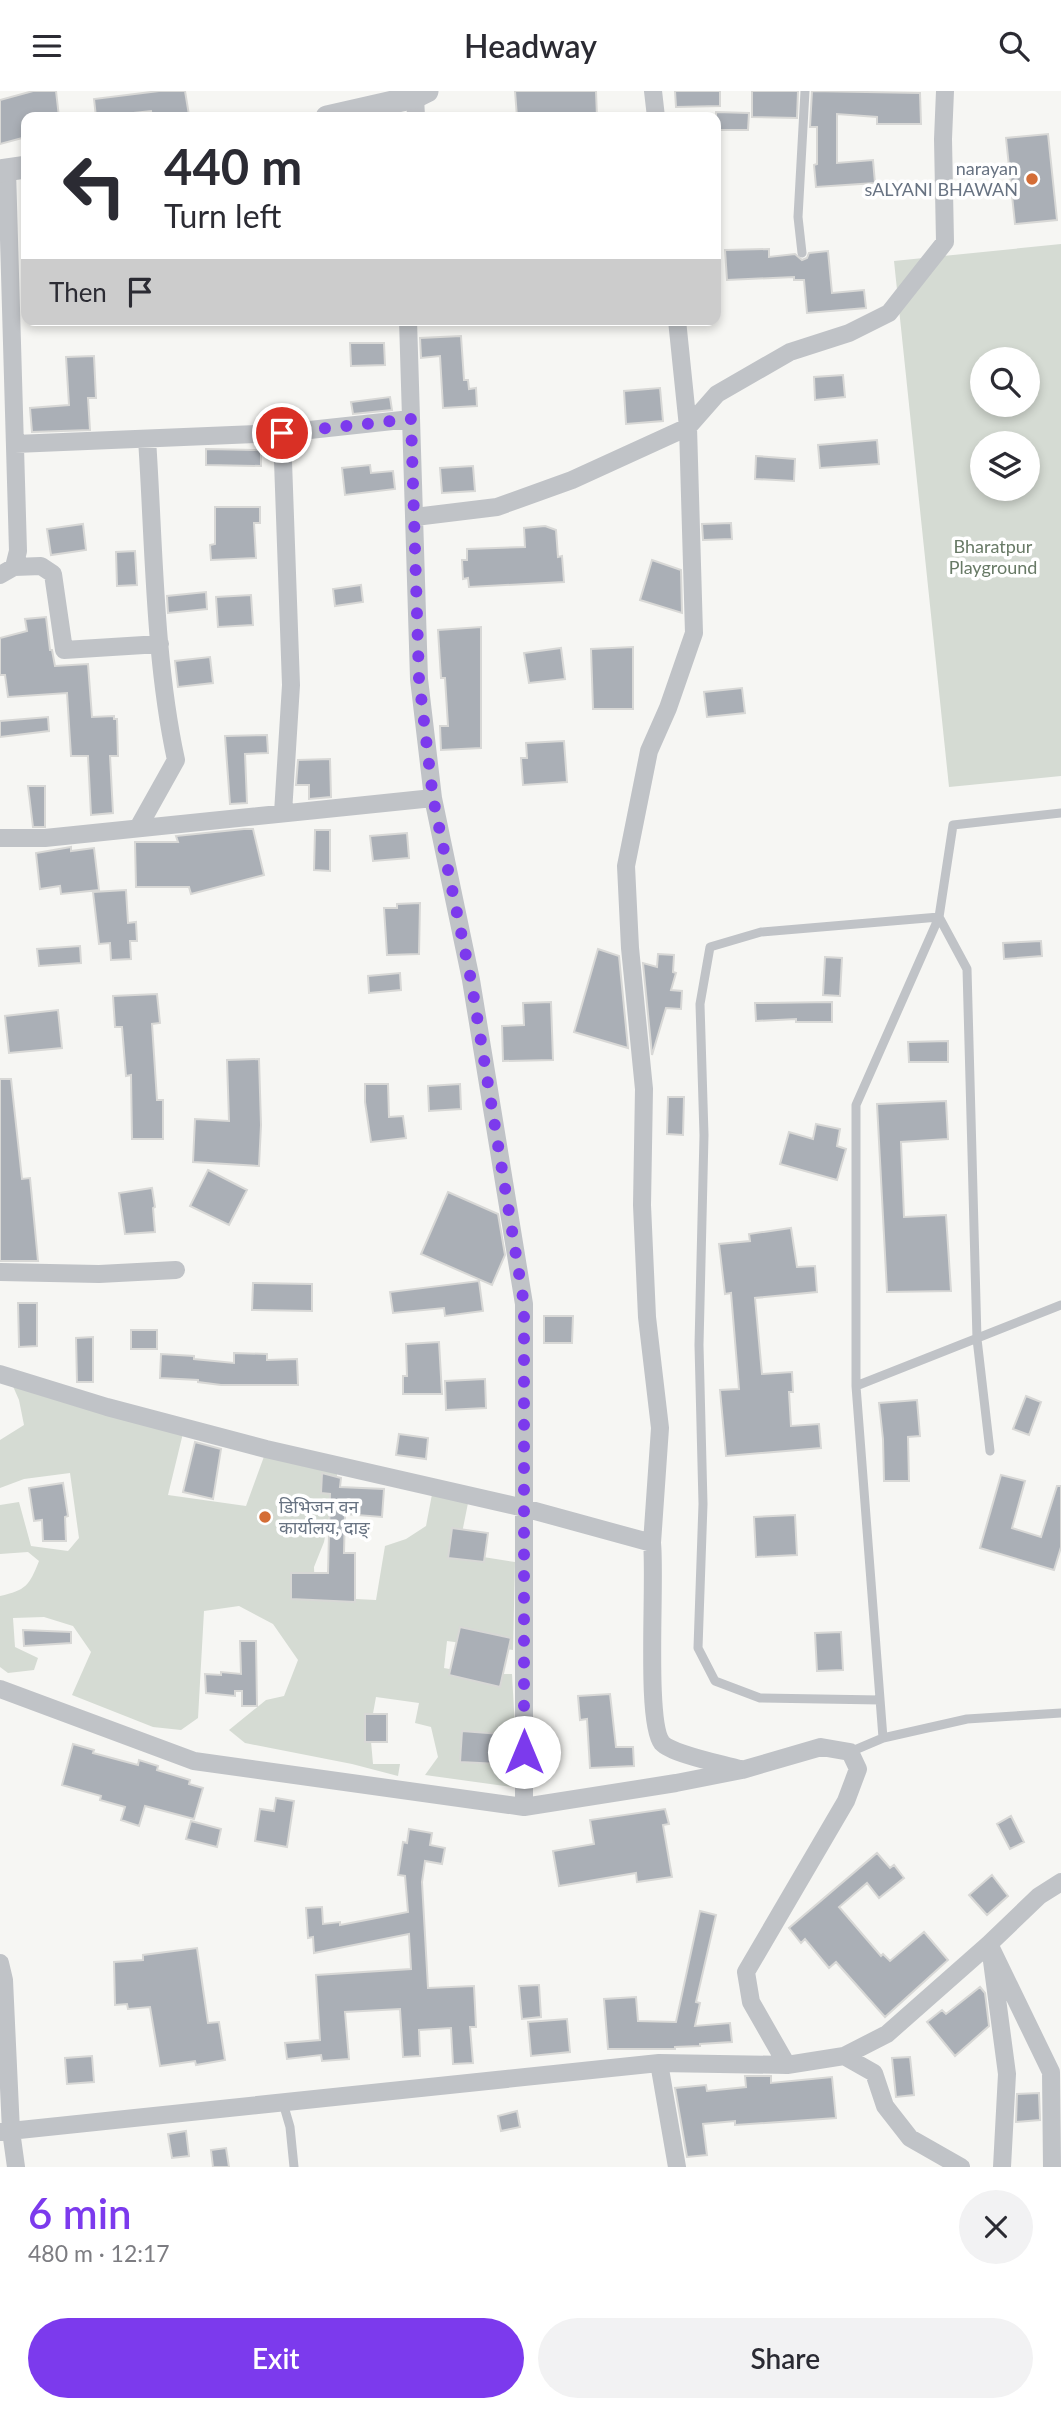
<!DOCTYPE html>
<meta charset="utf-8">
<style>
:root{--surface:#fff;--page:#f2f2f3;--text:#2b2b33;--muted:#7c7c81;--accent:#7c3aed}
body{margin:0;font-family:Lato,"Noto Sans Devanagari",sans-serif;background:var(--page);color:var(--text);height:100vh;display:flex;flex-direction:column;font-size:26px;white-space:nowrap}
*{box-sizing:border-box;margin:0}
p{font-size:23px;color:var(--muted)}
.icon{flex:none;width:38px;height:38px;fill:none;stroke:currentColor;stroke-width:2;stroke-linecap:round;stroke-linejoin:round}
.map{position:relative;height:2076px;overflow:hidden}
.drawer{display:flex;flex-direction:column;background:var(--surface);flex:1}
.drawer>*{flex:none}
.banner{position:absolute;left:21px;top:21px;width:700px;height:214px;border-radius:14px;box-shadow:0 4px 10px #0003;background:#fff;color:var(--text);overflow:hidden}
.fabs{position:absolute;left:970px;top:256px;display:grid;gap:14px}
.fabs a{display:grid;place-items:center;width:70px;height:70px;border-radius:50%;background:var(--surface);box-shadow:0 4px 10px #0003;font-size:35px}
.pin{position:absolute;display:grid;place-items:center;width:60px;height:60px;color:#fff;margin:-30px;border:4px solid #fff;border-radius:50%;box-shadow:0 2px 7px #0007}
.me{position:absolute;width:77px;margin:-38px;rotate:0deg;stroke-linejoin:round;filter:drop-shadow(0 0 5px #0008)}
.turn{display:flex;align-items:center;gap:24px;height:147px;padding:0 28px;font-size:32px}
.turn .icon{width:91px;height:91px;stroke-width:2.5}
.turn b{display:block;font-size:49px;line-height:60px}
.then{display:flex;align-items:center;height:66px;padding:0 28px;background:#0003;gap:14px;font-size:26px}
.round{display:grid;place-items:center;flex:none;width:74px;height:74px;border-radius:37px;background:var(--page)}
.overview{display:flex;align-items:center;justify-content:space-between;height:119px;padding:0 28px}
h1{font-size:42px;font-weight:600;line-height:52px;color:var(--accent)}
.primary-button{display:flex;gap:14px;margin-top:auto;padding:14px 28px}
.primary-button a{flex:1;height:80px;border-radius:42px;background:var(--accent);color:#fff;font-size:28px;font-weight:600;line-height:80px;text-align:center}
.primary-button a+a{background:var(--page);color:var(--text)}
header{display:flex;justify-content:space-between;align-items:center;height:91px;padding:0 28px;background:var(--surface);font-size:32px;font-weight:600}
.map>svg:first-child{display:block}
</style>
<header><svg class="icon" aria-label="menu" viewBox="0 0 24 24"><path d="M4 6h16M4 12h16M4 18h16"/></svg>Headway<svg class="icon" aria-label="search" viewBox="0 0 24 24"><circle cx="10" cy="10" r="6"/><path d="M15 15l6 6"/></svg></header>
<div class="map">
<svg width="1061" height="2076" viewBox="0 0 1061 2076">
<rect width="100%" height="100%" fill="#f6f6f3"/>
<path fill="#d5dbd3" fill-rule="evenodd" d="M1061,153V685L949,696L894,170ZM982,268H1027V313H982ZM982,352H1027V397H982Z
M8,1284L185,1334L168,1404L246,1415L266,1360L338,1379L324,1451L314,1476L315,1506L376,1509L385,1455L406,1448L426,1435L433,1398L468,1412L458,1462L515,1471L513,1559L447,1550L444,1577L476,1583H512L516,1655L512,1696L425,1684L438,1666L431,1636L415,1632L419,1612L376,1606L370,1639L373,1673H400L398,1685L352,1673L245,1652L229,1639L266,1609L284,1605L298,1569L273,1533L239,1515L204,1520L198,1627L181,1639L153,1636L72,1604L91,1561L73,1535L44,1526L13,1527L15,1556L38,1567L34,1579L8,1582L0,1576V1505C26,1499 29,1495 39,1470L28,1461L0,1463V1414L19,1411L31,1455L68,1460L79,1447L70,1382L24,1388L0,1397V1349L24,1334L19,1309Z"/>
<path fill="#aaafb6" stroke="#d8d8d6" stroke-width="2" d="M33,0H56L59,26H26V46L0,53V9Z
M159,0H185L189,24L152,26L151,20L96,26L94,8Z
M515,0H596L597,26H517Z
M675,0H720V15L676,16Z
M752,0H798L797,27L752,26Z
M812,0L920,2L921,33H877V26L837,23V72L873,69L875,92L816,96L814,74L817,73V36H810Z
M716,21L749,22L748,39H716Z
M1048,43L1057,129L1015,133L1006,47Z
M769,158V166L795,163L802,169L807,167L809,162L828,160L832,202L864,199L866,217L807,222L804,189H794V186L727,189L725,159Z
M461,245L464,289H468L469,298L476,297L477,315L443,317L440,265L421,267L420,247Z
M350,252H384L385,274L351,275Z
M94,265L96,307H88L90,339L32,341L30,317L69,314L66,266Z
M843,284L845,306L815,309L814,286Z
M660,297L663,330L626,333L624,300Z
M390,306L392,319L353,323L351,311Z
M877,349L879,373L820,377L818,354Z
M206,358L261,359V375L206,374Z
M756,365L795,368L794,390L755,388Z
M370,374L371,382L393,380L395,398L345,404L342,377Z
M473,375L475,400L442,402L440,377Z
M215,416H260V432H254L256,467L211,469L210,454L215,453Z
M731,432L732,448L703,449L702,433Z
M83,433L86,459L51,464L47,438Z
M545,435L556,439L558,466L562,465L564,491L469,496L468,487L463,488L462,469H467V458L525,456L524,437Z
M135,460L137,494L117,495L116,461Z
M652,469L681,479L682,522L640,509Z
M361,494L363,511L335,515L333,498Z
M206,501L207,518L168,522L167,505Z
M251,504L253,534L218,536L216,506Z
M46,526L50,559H52L55,575L88,573L92,626L114,625V628H117L118,665H110L113,722L91,724L88,665H71L67,602L8,606L5,584H0V547L27,540L25,528Z
M481,536V657L441,659L440,635H448L445,587H441L438,539Z
M633,556V618H593L591,558Z
M561,557L565,588L529,592L524,562Z
M210,566L213,592L178,596L175,570Z
M742,597L745,622L707,626L704,601Z
M48,626L49,640L0,646V630Z
M267,644L268,662L245,663L247,712L230,713L225,645Z
M564,650L567,691L523,694L521,667H527L526,652Z
M330,668L331,706L309,708V694H296L298,669Z
M28,695H45V736H33Z
M244,738H253L264,784L191,803L189,796H136L135,751H178L176,745Z
M315,739H330V780L314,779Z
M407,742L409,767L373,770L370,745Z
M71,756V760L94,757L99,799L61,803L60,795L40,798L36,762Z
M126,799L128,832L136,831L137,850H130L131,868L111,869L110,852L99,853L93,801Z
M420,812L419,863L387,864L384,817H397V813Z
M1041,850L1042,865L1004,868L1003,852Z
M80,855L81,872L39,875L37,858Z
M598,858L619,865L628,957L574,941Z
M658,863L674,864L673,881L676,882L671,899L682,900L681,918L666,917L652,964L643,872L657,876Z
M825,866L842,867L840,905L823,904Z
M400,882L401,899L369,902L368,885Z
M157,903L160,932L152,933L157,1009H163V1048H132L131,984L126,985L122,936H115L113,905Z
M551,911L553,969L503,970L502,935L524,934L523,912Z
M832,911V931H796V928L756,930L755,912Z
M58,919L62,957L9,962L5,925Z
M948,950V971H909L908,951Z
M259,968L261,1034L259,1075L193,1071L195,1028L229,1030L227,969Z
M0,988H11L22,1088L30,1087L38,1170H0Z
M365,993H388L389,1026L403,1025L406,1047L371,1051L365,1011Z
M460,993L461,1018L429,1020L428,995Z
M668,1006H684L683,1044L667,1043Z
M946,1010L948,1048L901,1051L904,1126L946,1124L951,1200L887,1201L877,1013Z
M816,1033L840,1038L837,1055L846,1058L837,1089L780,1073L789,1041L813,1048Z
M208,1079L247,1099L229,1134L190,1115Z
M152,1097L155,1116L153,1117L155,1141L125,1143L119,1102Z
M448,1101L498,1123L505,1164L492,1194L421,1163Z
M791,1137L797,1176L815,1175L817,1201L755,1207L762,1283L792,1281L793,1301H789L791,1335L819,1333L821,1357L726,1365L720,1299L739,1298L731,1202L725,1203L719,1153L750,1150L749,1143Z
M479,1190L483,1220L445,1225L444,1217L393,1222L390,1201Z
M253,1192L312,1193V1220L252,1219Z
M18,1212H37V1255L19,1256Z
M544,1225H573L572,1252H544Z
M131,1239H157V1258H131Z
M93,1246V1291H77L76,1247Z
M439,1251L442,1303H403V1285H407L406,1253Z
M234,1262L267,1263V1269L297,1268L298,1294H221L198,1291V1289L160,1287L161,1263L194,1265V1268L234,1272Z
M485,1288L486,1317L446,1319L445,1290Z
M1026,1305L1041,1311L1029,1344L1013,1338Z
M917,1309L920,1345L908,1346L909,1390H884L883,1348L879,1312Z
M399,1343L428,1347L426,1368L396,1364Z
M195,1351L221,1358L213,1408L183,1401Z
M322,1382L341,1387L340,1396L384,1398L382,1426L345,1423L344,1462H355V1511L291,1508V1482H328L330,1403L321,1402Z
M1001,1384L1025,1390L1012,1437L1041,1446L1057,1395H1061V1456L1054,1479L980,1457Z
M63,1392L68,1425L65,1426L66,1450H43L42,1429L34,1430L29,1397Z
M795,1424L797,1464L756,1466L754,1426Z
M452,1437L488,1442L484,1471L448,1467Z
M460,1536L511,1547L500,1596L449,1584Z
M23,1539L71,1541V1552L24,1555Z
M841,1541L843,1579L817,1580L815,1542Z
M240,1550H256L257,1615H242V1600H235V1605L206,1602L205,1583L221,1584V1581L241,1583Z
M610,1603L616,1656H633L634,1675L590,1677L587,1628L580,1629L578,1605Z
M365,1623H387V1651H365Z
M462,1640L501,1643L499,1673L460,1671Z
M73,1653L94,1659L93,1662L138,1674L139,1669L158,1675L157,1679L190,1689L189,1693L203,1697L194,1728L145,1715L139,1735L121,1729L125,1716L100,1709L101,1705L62,1694Z
M276,1707L294,1710L287,1756L255,1750L260,1718L274,1720Z
M665,1718L669,1733L663,1734L672,1786L637,1791L636,1782L559,1795L553,1760L594,1753L590,1729Z
M1011,1725L1024,1751L1010,1758L997,1733Z
M191,1730L221,1738L217,1756L186,1748Z
M409,1738L432,1742L430,1754L445,1757L442,1773L425,1770L422,1791L428,1897L474,1895L476,1936H470L473,1972L453,1973L451,1937L419,1939L420,1965L403,1966L400,1918L345,1921L349,1968L322,1970L321,1964L287,1968L285,1952L320,1949L316,1884L411,1878L409,1843L314,1862L313,1846L308,1847L306,1817L322,1816L323,1833L340,1831V1834L408,1821L405,1785L398,1784L403,1751L407,1752Z
M877,1762L890,1777L894,1774L904,1787L879,1807L867,1792L839,1816L881,1865L883,1863L890,1870L924,1841L948,1869L885,1926L836,1871L829,1877L805,1848L801,1852L789,1837Z
M992,1784L1008,1805L987,1824L969,1804Z
M700,1820L716,1824L696,1911L700,1912L695,1935L730,1932L732,1951L700,1953V1955L675,1956V1958H608L604,1908L636,1906L638,1930L676,1931Z
M197,1857L208,1932L219,1931L225,1969L196,1974L195,1970L160,1975L150,1916L128,1918L127,1913L115,1914L114,1871L143,1869V1864Z
M539,1894L541,1926L522,1928L519,1895Z
M980,1896L985,1902L989,1935L955,1965L927,1931L942,1919L946,1923Z
M567,1928L570,1961L531,1965L528,1931Z
M92,1965L94,1991L67,1993L65,1967Z
M910,1966L914,2004L896,2006L892,1967Z
M745,1985H771V1992L832,1986L836,2027L735,2034V2030L703,2033L707,2064L687,2066L675,1997L706,1994L707,2000L746,1996Z
M1039,2002L1040,2029L1016,2031L1017,2003Z
M517,2020L520,2036L501,2040L498,2025Z
M186,2040L189,2065L172,2067L168,2043Z
M226,2057L229,2076H213L211,2059Z"/>
<g fill="none" stroke-linecap="round" stroke-linejoin="round">
<path stroke="#c0c3c7" stroke-width="9" d="M802,162L798,126L805,0
M856,1295L1061,1214
M880,1609L760,1607L715,1590L698,1557L703,1413L699,1254L704,1044L700,913L710,856L761,841L939,826L967,878L977,1248L990,1360
M883,1647L967,1628L1061,1622
M850,1661L883,1647L856,1295V1014L939,826L953,734L1061,722
M283,2012L290,2036L294,2076"/>
<path stroke="#c0c3c7" stroke-width="18" d="M653,0L656,26
M415,6L416,26
M408,229L419,588L433,707L471,889L524,1213V1716
M282,342L291,594L283,722
M15,353L282,342L411,328
M415,426L497,416L572,389L688,336L717,303L790,261L849,242L889,222L945,151L943,48L945,0
M14,476L41,475L53,483L64,559L160,553
M0,484L14,476L18,460L7,79
M138,737L176,669C154,568 154,452 147,348
M0,747H45L433,707
M0,1181L99,1183L176,1179
M0,1283L107,1316L266,1358L524,1417L652,1452C656,1489 645,1631 662,1652C672,1663 722,1673 739,1678
M652,1452L660,1337L647,1226L642,1114L644,998L630,857L626,775L649,660L668,617L694,542L688,336L677,229
M0,1598L194,1670L524,1716L676,1692L742,1679L821,1656L850,1661L858,1678L846,1710L746,1881L751,1911L787,1974
M989,1853L1051,1981L1052,2076
M992,1870L1007,1983L1002,2076
M0,1872L4,1889L11,2040L16,2076
M844,1965L874,1982L885,2015L910,2047L961,2076
M659,1972L677,2076
M0,2041L659,1972L787,1974L844,1965L887,1943L989,1853L1039,1805L1061,1791"/>
<path stroke="#c0c3c7" stroke-width="23" d="M327,26L415,6L427,0
M0,80L26,76"/>
</g>
<g fill="none" stroke-linecap="round" stroke-linejoin="round">
<path stroke="#7c3aed" stroke-width="12" stroke-dasharray="0 21.6" d="M282,342L411,328L419,588L433,707L471,889L524,1213V1661"/>
</g>
<g fill="#d46d36" stroke="#fff" stroke-width="2.5">
<circle cx="1032" cy="88" r="7"/>
<circle cx="265" cy="1426" r="7"/>
</g>
<g text-anchor="middle" stroke-width="7" stroke-linejoin="round" paint-order="stroke">
<g font-size="18" fill="#687382" stroke="#fff" text-anchor="end">
<text x="1018" y="84">narayan<tspan x="1018" dy="21">sALYANI BHAWAN</tspan></text>
<text x="279" y="1422" text-anchor="start">डिभिजन वन<tspan x="279" dy="21">कार्यालय, दाङ्</tspan></text>
</g>
<g font-size="18" fill="#687a66" stroke="#fff">
<text x="993" y="462">Bharatpur<tspan x="993" dy="21">Playground</tspan></text>
</g>
</g>
</svg>
<div class="fabs">
<a><svg class="icon" aria-label="search" viewBox="0 0 24 24"><circle cx="10" cy="10" r="6"/><path d="M15 15l6 6"/></svg></a>
<a><svg class="icon" aria-label="layers" viewBox="0 0 24 24"><path d="M12 4l9 5-9 5-9-5zM3 14l9 5 9-5"/></svg></a>
</div>
<div class="pin" style="left:282px;top:342px;background:#d93025"><svg class="icon" aria-label="arrive" viewBox="0 0 24 24"><path d="M6 21V4h12l-3 4 3 4H6"/></svg></div>
<svg class="me" style="left:524px;top:1661px" viewBox="-20 -20 40 40"><circle r="19" fill="#fff"/><path d="M0-13L10 11 0 6-10 11z" fill="#7c3aed"/></svg>
<div class="banner">
<div class="turn"><svg class="icon" aria-label="left" viewBox="0 0 24 24"><path d="M17 20v-9H6M10 6l-5 5 5 5"/></svg><div><b>440 m</b>Turn left</div></div>
<div class="then">Then<svg class="icon" aria-label="arrive" viewBox="0 0 24 24"><path d="M6 21V4h12l-3 4 3 4H6"/></svg></div>
</div>
</div>
<section class="drawer">
<div class="overview"><div><h1>6 min</h1><p>480 m · 12:17</p></div><a class="round"><svg class="icon" aria-label="close" viewBox="0 0 24 24"><path d="M6 6l12 12M18 6L6 18"/></svg></a></div>
<div class="primary-button"><a>Exit</a><a>Share</a></div>
</section>
